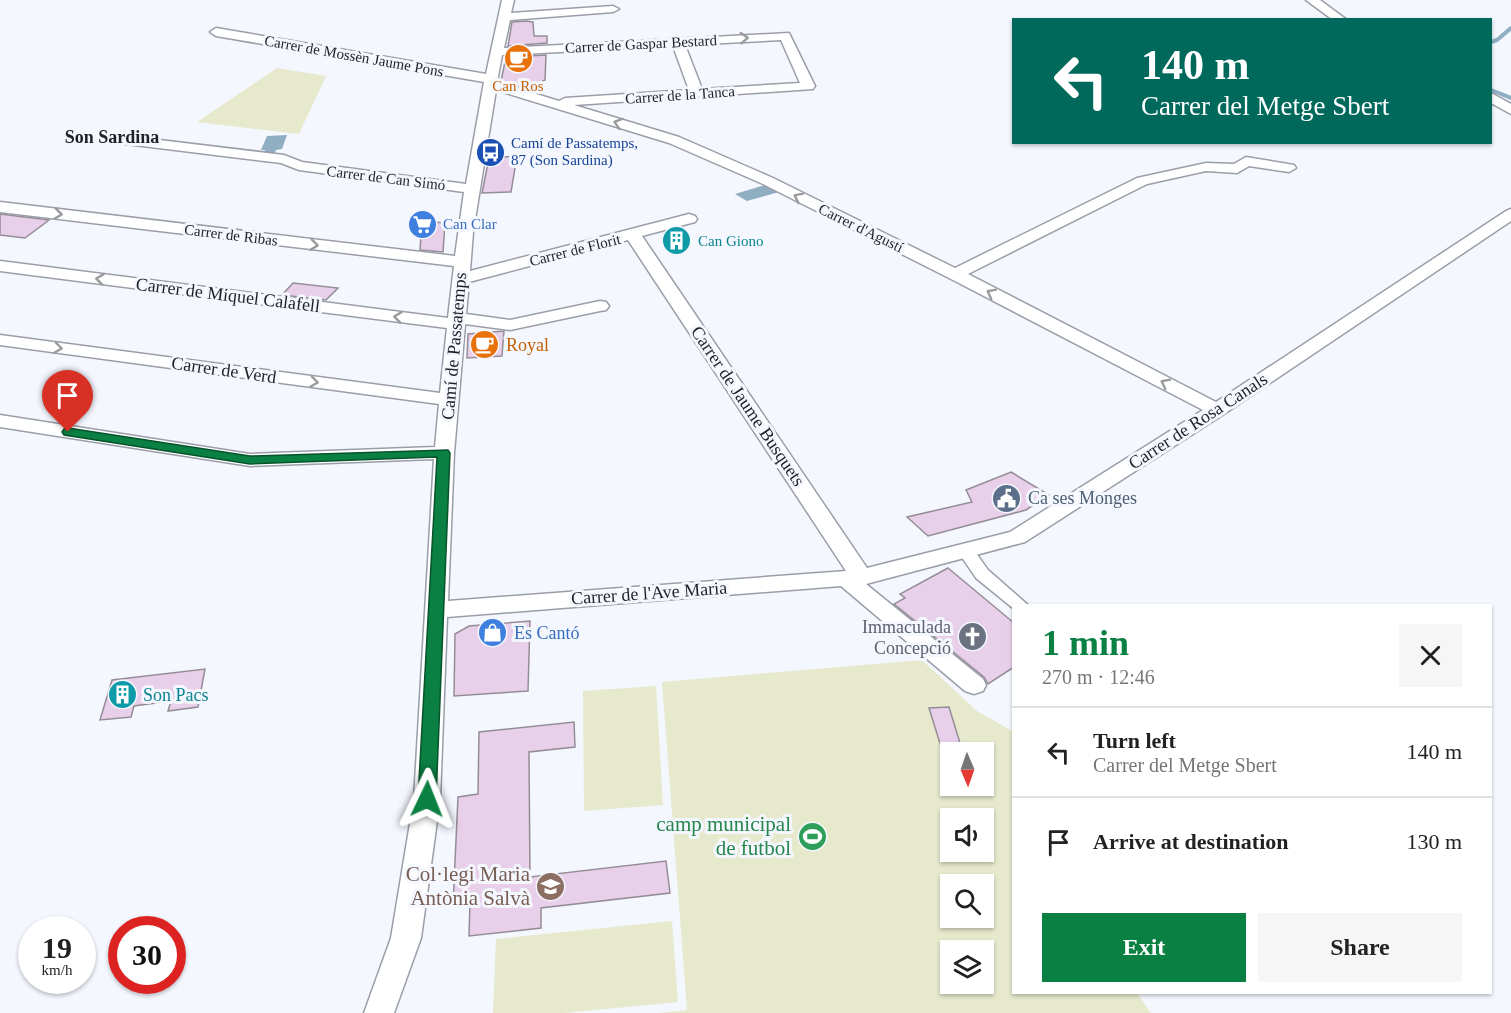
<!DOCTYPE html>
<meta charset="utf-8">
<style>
:root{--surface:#fff;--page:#f6f6f6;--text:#222;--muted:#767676;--line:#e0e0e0;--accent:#0b8043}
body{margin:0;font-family:"Times New Roman",serif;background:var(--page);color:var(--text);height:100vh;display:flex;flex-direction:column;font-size:22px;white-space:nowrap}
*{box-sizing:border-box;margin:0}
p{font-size:20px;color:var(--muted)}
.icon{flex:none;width:33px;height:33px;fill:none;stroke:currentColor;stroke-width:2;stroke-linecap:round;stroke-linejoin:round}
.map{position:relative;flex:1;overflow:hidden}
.panel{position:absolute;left:1012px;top:604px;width:480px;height:390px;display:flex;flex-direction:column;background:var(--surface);border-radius:0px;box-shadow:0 2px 4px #0004}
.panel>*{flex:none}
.hud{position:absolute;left:1012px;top:18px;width:480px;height:126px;border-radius:0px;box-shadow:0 2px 4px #0004;background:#00695c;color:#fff;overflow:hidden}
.needle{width:39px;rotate:178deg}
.tools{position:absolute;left:940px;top:742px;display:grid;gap:12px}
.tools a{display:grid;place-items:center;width:54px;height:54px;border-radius:0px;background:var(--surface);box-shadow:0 2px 4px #0004;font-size:30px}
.speed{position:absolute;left:18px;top:916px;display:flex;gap:12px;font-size:30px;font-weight:700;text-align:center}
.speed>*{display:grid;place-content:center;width:78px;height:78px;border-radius:50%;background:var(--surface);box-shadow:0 2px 4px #0004;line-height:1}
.speed small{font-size:15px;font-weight:400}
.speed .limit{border:9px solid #d22;background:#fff;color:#111}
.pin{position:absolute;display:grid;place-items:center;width:51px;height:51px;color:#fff;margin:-62px -26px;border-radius:50% 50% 50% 0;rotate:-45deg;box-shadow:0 0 6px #0007}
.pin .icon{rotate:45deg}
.me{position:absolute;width:66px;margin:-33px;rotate:2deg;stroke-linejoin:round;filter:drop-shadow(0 0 4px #0008)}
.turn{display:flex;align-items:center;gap:21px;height:126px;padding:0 30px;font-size:27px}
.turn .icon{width:78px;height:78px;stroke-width:2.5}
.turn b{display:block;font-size:42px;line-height:51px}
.round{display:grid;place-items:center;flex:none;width:63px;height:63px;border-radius:0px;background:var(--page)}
.summary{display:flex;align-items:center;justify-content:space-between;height:102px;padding:0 30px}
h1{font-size:36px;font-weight:700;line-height:45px;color:var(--accent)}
.cta{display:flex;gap:12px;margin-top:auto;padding:12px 30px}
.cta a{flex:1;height:69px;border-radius:0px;background:var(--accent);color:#fff;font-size:24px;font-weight:700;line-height:69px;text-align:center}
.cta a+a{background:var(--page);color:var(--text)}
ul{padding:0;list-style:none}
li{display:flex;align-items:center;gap:18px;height:90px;padding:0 30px;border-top:2px solid var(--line)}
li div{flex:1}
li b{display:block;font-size:22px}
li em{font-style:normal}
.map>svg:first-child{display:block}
</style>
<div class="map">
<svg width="1511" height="1013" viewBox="0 0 1511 1013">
<rect width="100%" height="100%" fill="#f4f7fe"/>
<path fill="#e7e9cd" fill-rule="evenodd" d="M277,68L326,76L299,134L197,122Z
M922,660L977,711L1014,732V993H1137L1151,1013H658L687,1010L662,682ZM951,753H984V786H951ZM951,819H984V852H951ZM951,885H984V918H951ZM951,951H984V984H951Z
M656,686L663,805L584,811L583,691Z
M672,921L678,1002L565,1013H493L496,939Z"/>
<path fill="#8faec2" d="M287,135L282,149L276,150L274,155L264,154L265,150H261L267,136Z
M765,185L779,192L747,201L735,194Z"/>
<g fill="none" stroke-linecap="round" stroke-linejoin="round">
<path stroke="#8faec2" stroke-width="4" d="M1491,42L1497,40L1511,28
M1491,90L1511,98"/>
</g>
<path fill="#e8cfea" stroke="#958d96" stroke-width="1.5" d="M526,21L533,22L534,36H547V43L508,46L512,22Z
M546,55L545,80L527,89L501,81L506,57Z
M517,156L511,192L482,193L489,158Z
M0,214L49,220L25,238L0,235Z
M422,221L445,223L443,252L420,250Z
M293,283L338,288L326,300L282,295Z
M504,331L502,356L467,358L468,334Z
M1011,472L1049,495L1026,510L928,536L907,517L972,502L966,490Z
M948,568L1014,623V667L988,684L984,677L894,604L905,598L900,594Z
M530,621L528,691L454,696L455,634L469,626Z
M205,669L198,707L168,711L171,701L134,706L131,717L100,720L112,680Z
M949,707L963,753H943L929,708Z
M574,722L575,747L529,752L530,877L666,861L670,893L541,908V928L469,936L470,902L453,905L458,797L478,794L479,732Z"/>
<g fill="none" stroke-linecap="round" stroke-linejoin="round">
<defs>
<path id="pedestrian" d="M965,545L971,546L988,570L1029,606H1014V609L976,578L957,550Z"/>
<path id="minor" d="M502,0H514L511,13L613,6L619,9L613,12L510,20L504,48L789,33L815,86L813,89L574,105L679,137L773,178L955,268L1137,178L1206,163L1234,164L1246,157L1294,165L1296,168L1289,172L1249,166L1237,173L1206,171L1147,184L968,274L1216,402L1506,211L1511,209V221L1224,414L1025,542L866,584L983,679L986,685L983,691L974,694L965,691L841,586L447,617L440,799L421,938L394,1013H364L391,938L414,799L434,459L250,466L0,427V415L250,454L435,447L439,404L0,345V335L440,393L447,328L0,271V261L448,318L454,266L0,212V202L455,256L464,192L299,170L281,163L118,143L111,139L118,135L284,155L302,162L466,184L484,82L216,36L210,32L216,28L486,74ZM781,40L800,83L702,89L685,45ZM673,46L689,90L565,98L559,101L497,82L502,55ZM496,90L669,143L763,184L955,281L1203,410L1010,532L867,568L642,236L695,222L697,219L695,216L689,214L470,271L473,232ZM628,240L846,571L448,601L454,453L465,324L510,330L600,311L606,310L609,306L606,302L600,301L510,320L466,314L469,282Z
M1306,0H1320L1347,20H1333Z
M1491,93L1511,104V114L1491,103Z"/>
</defs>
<use href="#pedestrian" stroke="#9a9ea9" stroke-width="3"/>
<use href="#minor" stroke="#9a9ea9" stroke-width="3"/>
<use href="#pedestrian" fill="#fff" fill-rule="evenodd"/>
<use href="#minor" fill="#fff" fill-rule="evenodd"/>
</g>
<defs><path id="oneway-chevron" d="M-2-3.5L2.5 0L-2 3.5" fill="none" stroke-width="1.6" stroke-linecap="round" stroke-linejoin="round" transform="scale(1.5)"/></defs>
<g stroke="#9a9b9d">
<use href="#oneway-chevron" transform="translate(744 38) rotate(-3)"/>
<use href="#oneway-chevron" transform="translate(618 123) rotate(-163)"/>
<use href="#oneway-chevron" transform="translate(798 197) rotate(-154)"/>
<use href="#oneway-chevron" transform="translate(58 214) rotate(7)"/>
<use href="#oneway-chevron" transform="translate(314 245) rotate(7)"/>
<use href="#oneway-chevron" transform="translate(100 279) rotate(-173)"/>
<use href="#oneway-chevron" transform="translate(991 293) rotate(-153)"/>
<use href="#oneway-chevron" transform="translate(398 317) rotate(-173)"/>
<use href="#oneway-chevron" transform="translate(58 348) rotate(8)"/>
<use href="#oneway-chevron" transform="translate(314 382) rotate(8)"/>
<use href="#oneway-chevron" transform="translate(1165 383) rotate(-153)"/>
</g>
<path fill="#0b8043" stroke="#07532c" stroke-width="1.5" d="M68,428L250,456L448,450L450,453L436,799L433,804L427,806L421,804L418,799L437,457L250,464L64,435L62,432L64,429Z"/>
<defs>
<symbol id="cafe-disc" viewBox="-11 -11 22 22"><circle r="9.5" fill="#e8710a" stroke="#f4f7fe"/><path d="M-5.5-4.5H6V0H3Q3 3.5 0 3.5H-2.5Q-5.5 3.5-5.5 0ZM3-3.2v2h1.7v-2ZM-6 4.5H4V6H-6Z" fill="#fff"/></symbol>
<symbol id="bus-disc" viewBox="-11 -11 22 22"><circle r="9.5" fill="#1a4fb4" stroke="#f4f7fe"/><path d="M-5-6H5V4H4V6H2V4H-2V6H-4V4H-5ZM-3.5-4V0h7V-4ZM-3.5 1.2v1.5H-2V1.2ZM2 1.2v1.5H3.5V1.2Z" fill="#fff"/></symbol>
<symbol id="supermarket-disc" viewBox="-11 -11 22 22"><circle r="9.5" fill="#3f7fe0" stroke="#f4f7fe"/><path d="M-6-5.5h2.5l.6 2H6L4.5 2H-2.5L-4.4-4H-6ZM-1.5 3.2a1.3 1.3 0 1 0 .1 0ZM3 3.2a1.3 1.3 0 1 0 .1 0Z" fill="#fff"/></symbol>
<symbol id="building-disc" viewBox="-11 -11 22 22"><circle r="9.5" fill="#0f9aa8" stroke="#f4f7fe"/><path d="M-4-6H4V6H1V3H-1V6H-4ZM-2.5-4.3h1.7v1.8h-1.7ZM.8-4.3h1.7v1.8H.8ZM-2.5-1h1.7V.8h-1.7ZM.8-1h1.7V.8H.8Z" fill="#fff"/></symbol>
<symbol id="civic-disc" viewBox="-11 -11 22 22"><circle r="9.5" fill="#5c6f8a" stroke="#f4f7fe"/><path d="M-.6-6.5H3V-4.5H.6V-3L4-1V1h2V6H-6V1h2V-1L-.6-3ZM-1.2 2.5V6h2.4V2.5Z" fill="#fff"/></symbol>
<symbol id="shop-disc" viewBox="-11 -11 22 22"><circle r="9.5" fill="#3f7fe0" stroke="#f4f7fe"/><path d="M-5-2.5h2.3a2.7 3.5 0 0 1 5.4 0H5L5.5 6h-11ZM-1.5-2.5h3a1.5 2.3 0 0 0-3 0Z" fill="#fff"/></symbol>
<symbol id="church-disc" viewBox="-11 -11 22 22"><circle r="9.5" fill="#6b7280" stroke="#f4f7fe"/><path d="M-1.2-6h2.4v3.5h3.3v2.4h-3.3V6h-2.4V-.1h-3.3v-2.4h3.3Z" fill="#fff"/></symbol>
<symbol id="stadium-disc" viewBox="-11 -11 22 22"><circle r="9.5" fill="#2e9e5b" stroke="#f4f7fe"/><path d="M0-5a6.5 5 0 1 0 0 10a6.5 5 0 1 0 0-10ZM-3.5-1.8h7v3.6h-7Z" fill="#fff"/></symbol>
<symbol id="school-disc" viewBox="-11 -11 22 22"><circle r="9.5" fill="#8d6e63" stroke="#f4f7fe"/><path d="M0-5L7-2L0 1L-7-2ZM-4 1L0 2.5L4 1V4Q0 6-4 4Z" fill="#fff"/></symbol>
</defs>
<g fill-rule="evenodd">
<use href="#cafe-disc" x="502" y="42" width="33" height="33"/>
<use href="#bus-disc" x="474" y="136" width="33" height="33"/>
<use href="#supermarket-disc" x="406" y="208" width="33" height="33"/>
<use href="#building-disc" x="660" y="224" width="33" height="33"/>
<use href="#cafe-disc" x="468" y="328" width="33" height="33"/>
<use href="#civic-disc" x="990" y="482" width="33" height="33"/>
<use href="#shop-disc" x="476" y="616" width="33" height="33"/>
<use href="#church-disc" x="956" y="620" width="33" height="33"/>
<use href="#building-disc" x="106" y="678" width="33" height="33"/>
<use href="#stadium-disc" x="796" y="820" width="33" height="33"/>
<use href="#school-disc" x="534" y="870" width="33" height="33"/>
</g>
<g text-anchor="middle" stroke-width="6" stroke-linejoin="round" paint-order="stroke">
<g font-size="15" fill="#1f2125" stroke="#f4f7fe">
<text transform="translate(641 44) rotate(-3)" y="5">Carrer de Gaspar Bestard</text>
<text transform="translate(354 56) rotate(10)" y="5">Carrer de Mossèn Jaume Pons</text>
<text transform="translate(680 95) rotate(-4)" y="5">Carrer de la Tanca</text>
<text transform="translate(386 178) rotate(7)" y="5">Carrer de Can Simó</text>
<text transform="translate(861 228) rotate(26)" y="5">Carrer d'Agustí</text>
<text transform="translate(231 235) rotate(7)" y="5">Carrer de Ribas</text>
<text transform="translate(575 250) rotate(-14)" y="5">Carrer de Florit</text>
</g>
<g font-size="15" fill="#c56008" stroke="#f4f7fe">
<text x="518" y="91">Can Ros</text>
</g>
<g font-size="15" fill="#164399" stroke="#f4f7fe" text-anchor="start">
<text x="511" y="148">Camí de Passatemps,<tspan x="511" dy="17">87 (Son Sardina)</tspan></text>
</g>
<g font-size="15" fill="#366cbe" stroke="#f4f7fe" text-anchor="start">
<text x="443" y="229">Can Clar</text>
</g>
<g font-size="15" fill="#0d838f" stroke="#f4f7fe" text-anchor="start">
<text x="698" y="246">Can Giono</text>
</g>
<g font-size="18" font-weight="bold" fill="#1f2125" stroke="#f4f7fe">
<text x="112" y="143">Son Sardina</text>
</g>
<g font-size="18" fill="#1f2125" stroke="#f4f7fe">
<text transform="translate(228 295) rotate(7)" y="6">Carrer de Miquel Calafell</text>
<text transform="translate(454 346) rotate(-85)" y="6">Camí de Passatemps</text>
<text transform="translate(224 370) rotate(8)" y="6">Carrer de Verd</text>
<text transform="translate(748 406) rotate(56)" y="6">Carrer de Jaume Busquets</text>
<text transform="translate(1198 421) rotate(-33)" y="6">Carrer de Rosa Canals</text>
<text transform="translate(649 593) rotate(-4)" y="6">Carrer de l'Ave Maria</text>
</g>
<g font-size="18" fill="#c56008" stroke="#f4f7fe" text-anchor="start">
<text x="506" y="351">Royal</text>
</g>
<g font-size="18" fill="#4e5e75" stroke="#f4f7fe" text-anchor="start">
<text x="1028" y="504">Ca ses Monges</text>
</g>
<g font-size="18" fill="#5b616d" stroke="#f4f7fe" text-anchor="end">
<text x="951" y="633">Immaculada<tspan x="951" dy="21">Concepció</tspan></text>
</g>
<g font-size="18" fill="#366cbe" stroke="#f4f7fe" text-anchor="start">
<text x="514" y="639">Es Cantó</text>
</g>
<g font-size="18" fill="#0d838f" stroke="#f4f7fe" text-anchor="start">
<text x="143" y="701">Son Pacs</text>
</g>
<g font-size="21" fill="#27864d" stroke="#f4f7fe" text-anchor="end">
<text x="791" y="831">camp municipal<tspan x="791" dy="24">de futbol</tspan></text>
</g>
<g font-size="21" fill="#785e54" stroke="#f4f7fe" text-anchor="end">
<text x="530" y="881">Col·legi Maria<tspan x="530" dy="24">Antònia Salvà</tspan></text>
</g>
</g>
</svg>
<div class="tools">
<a><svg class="needle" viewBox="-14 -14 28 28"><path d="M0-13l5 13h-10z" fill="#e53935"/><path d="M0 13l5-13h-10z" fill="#767676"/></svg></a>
<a><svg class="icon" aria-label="sound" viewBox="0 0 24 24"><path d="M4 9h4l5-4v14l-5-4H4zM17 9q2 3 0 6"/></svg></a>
<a><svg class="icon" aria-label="search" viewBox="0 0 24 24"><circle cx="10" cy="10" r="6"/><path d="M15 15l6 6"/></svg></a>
<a><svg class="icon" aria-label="layers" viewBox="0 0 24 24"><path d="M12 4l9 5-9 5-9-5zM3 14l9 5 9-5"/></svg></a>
</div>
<div class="speed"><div>19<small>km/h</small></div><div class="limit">30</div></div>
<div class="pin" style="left:68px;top:432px;background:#d93025"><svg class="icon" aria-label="arrive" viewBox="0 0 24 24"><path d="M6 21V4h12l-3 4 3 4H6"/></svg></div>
<svg class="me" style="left:427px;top:799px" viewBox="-20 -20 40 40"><path d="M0-17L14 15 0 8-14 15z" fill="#0b8043" stroke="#fff" stroke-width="4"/></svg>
<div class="hud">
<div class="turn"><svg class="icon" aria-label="left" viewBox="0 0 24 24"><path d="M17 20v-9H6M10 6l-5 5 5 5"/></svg><div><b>140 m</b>Carrer del Metge Sbert</div></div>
</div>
<section class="panel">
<div class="summary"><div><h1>1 min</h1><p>270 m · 12:46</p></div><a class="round"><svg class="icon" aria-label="close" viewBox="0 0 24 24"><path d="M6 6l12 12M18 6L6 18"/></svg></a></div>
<ul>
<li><svg class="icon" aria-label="left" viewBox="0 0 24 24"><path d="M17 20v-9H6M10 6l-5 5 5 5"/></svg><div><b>Turn left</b><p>Carrer del Metge Sbert</p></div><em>140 m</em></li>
<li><svg class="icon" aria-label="arrive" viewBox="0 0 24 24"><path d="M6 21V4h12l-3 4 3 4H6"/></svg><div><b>Arrive at destination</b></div><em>130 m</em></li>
</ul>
<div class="cta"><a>Exit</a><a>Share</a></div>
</section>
</div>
